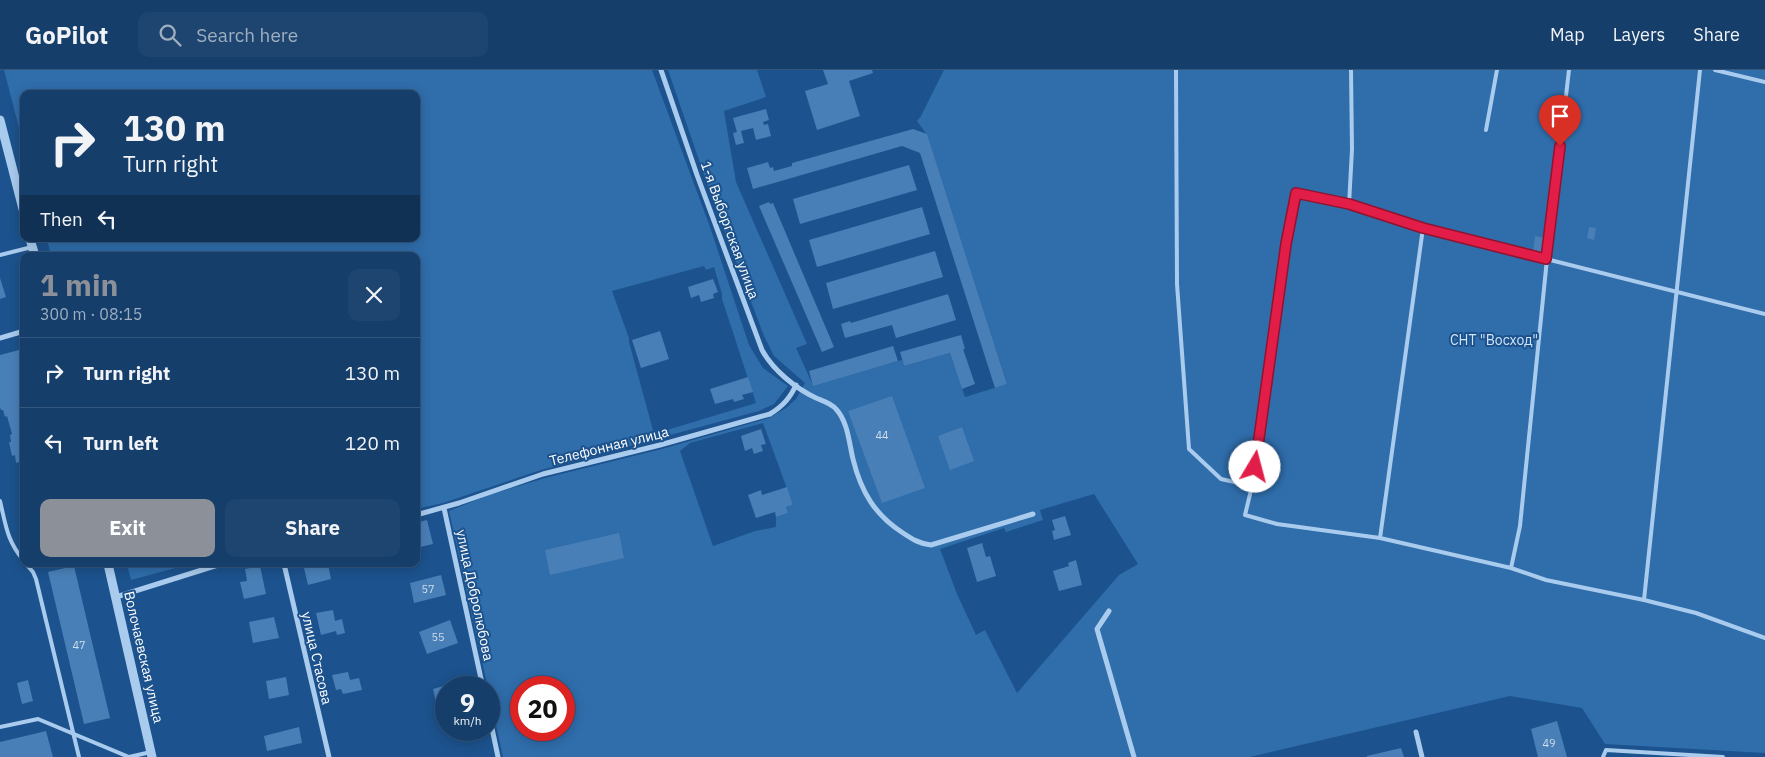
<!DOCTYPE html>
<meta charset="utf-8">
<style>
:root{--surface:#153e6a;--page:#1e4570;--text:#f1f3f6;--muted:#9daec1;--line:#34577e;--accent:#8c9099}
body{margin:0;font-family:"IBM Plex Sans",sans-serif;background:var(--page);color:var(--text);height:100vh;display:flex;flex-direction:column;font-size:19px;white-space:nowrap}
*{box-sizing:border-box;margin:0}
p{font-size:16px;color:var(--muted)}
.icon{flex:none;width:28px;height:28px;fill:none;stroke:currentColor;stroke-width:2;stroke-linecap:round;stroke-linejoin:round}
.map{position:relative;flex:1;overflow:hidden}
.details{position:absolute;left:20px;top:182px;width:400px;height:315px;display:flex;flex-direction:column;background:var(--surface);border-radius:10px;box-shadow:0 2px 12px #0003,0 0 0 1px var(--line)}
.details>*{flex:none}
.hud{position:absolute;left:20px;top:20px;width:400px;height:152px;border-radius:10px;box-shadow:0 2px 12px #0003,0 0 0 1px var(--line);background:#153e6a;color:var(--text);overflow:hidden}
.speed{position:absolute;left:435px;top:606px;display:flex;gap:10px;font-size:25px;font-weight:700;text-align:center}
.speed>*{display:grid;place-content:center;width:65px;height:65px;border-radius:50%;background:var(--surface);box-shadow:0 2px 12px #0003,0 0 0 1px var(--line);line-height:1}
.speed small{font-size:12px;font-weight:400}
.speed .limit{border:8px solid #d22;background:#fff;color:#111}
.pin{position:absolute;display:grid;place-items:center;width:42px;height:42px;color:#fff;margin:-51px -21px;border-radius:50% 50% 50% 0;rotate:-45deg;box-shadow:0 0 5px #0007}
.pin .icon{rotate:45deg}
.me{position:absolute;width:55px;margin:-28px;rotate:8deg;stroke-linejoin:round;filter:drop-shadow(0 0 4px #0008)}
.turn{display:flex;align-items:center;gap:18px;height:105px;padding:0 20px;font-size:22px}
.turn .icon{width:65px;height:65px;stroke-width:2.5}
.turn b{display:block;font-size:35px;line-height:42px}
.then{display:flex;align-items:center;height:48px;padding:0 20px;background:#0003;gap:10px;font-size:19px}
.round{display:grid;place-items:center;flex:none;width:52px;height:52px;border-radius:10px;background:var(--page)}
.summary{display:flex;align-items:center;justify-content:space-between;height:85px;padding:0 20px}
h1{font-size:30px;font-weight:800;line-height:38px;color:var(--accent)}
.action{display:flex;gap:10px;margin-top:auto;padding:10px 20px}
.action a{flex:1;height:58px;border-radius:10px;background:var(--accent);color:#fff;font-size:20px;font-weight:800;line-height:58px;text-align:center}
.action a+a{background:var(--page);color:var(--text)}
ul{padding:0;list-style:none}
li{display:flex;align-items:center;gap:15px;height:70px;padding:0 20px;border-top:1px solid var(--line)}
li div{flex:1}
li b{display:block;font-size:19px}
li em{font-style:normal}
header{display:flex;align-items:center;gap:30px;box-sizing:border-box;height:70px;padding:0 25px;background:var(--surface);border-bottom:1px solid var(--line)}
header strong{font-size:24px}
nav{display:flex;gap:28px;margin-inline-start:auto;font-size:18px}
.search{width:350px;height:45px;background:var(--page);display:flex;align-items:center;gap:12px;box-sizing:border-box;padding:0 18px;border-radius:10px;color:var(--muted);font-size:19px}
.map>svg:first-child{display:block}
</style>
<header>
<strong>GoPilot</strong>
<div class="search"><svg class="icon" aria-label="search" viewBox="0 0 24 24"><circle cx="10" cy="10" r="6"/><path d="M15 15l6 6"/></svg>Search here</div>
<nav><a>Map</a><a>Layers</a><a>Share</a></nav>
</header>
<div class="map">
<svg width="1765" height="687" viewBox="0 0 1765 687">
<rect width="100%" height="100%" fill="#1c528d"/>
<path fill="#2f6dab" fill-rule="evenodd" d="M4,0H652L710,157L749,275L763,298L788,316L774,334L759,341L541,400L443,433L416,439V186H51L47,169H416V24H24V77ZM704,196L706,200L714,197L722,224V229L756,333L654,364L629,272V268L612,221Z
M668,0H757L766,27L724,41L736,112L807,274L796,278L813,315L898,291L902,290L904,296L950,283L965,327L1007,314L927,65L917,51L921,46L944,0H1765V683L1605,674L1582,638L1510,626L1250,687H503L449,441L489,425L545,408L662,379L769,348L786,338L796,329L805,313L774,286L764,266L711,125ZM763,353L793,435L786,437L788,443L776,447V457L755,461L713,476L680,381L690,373ZM1094,424L1138,494L1119,505L1017,623L985,560L976,565L957,524L940,479L1004,458L1006,462L1043,450L1040,440ZM521,618H564V660H521Z
M127,494H190L131,510Z"/>
<path fill="#497fb7" d="M823,0H872L873,3L849,11L860,46L817,60L805,21L828,14Z
M766,39L769,50L763,52L764,55L768,54L771,66L756,70L753,58L741,61L744,73L736,75L733,63L737,62L733,48Z
M913,59L927,64L1007,314L995,318L920,83L902,76L753,119L747,98L768,92L770,98L773,97L774,101L792,96V93Z
M909,95L917,120L800,154L793,129Z
M769,132L770,134L773,133L834,277L822,282L759,136Z
M922,137L930,164L817,197L809,170Z
M1589,157L1596,158L1594,170L1587,168Z
M1535,166L1546,168L1544,183L1533,182Z
M935,181L943,207L833,239L826,213Z
M0,208L6,227L0,229Z
M713,209L718,222L713,224L714,228L701,232L699,225L691,228L688,217Z
M948,224L956,250L896,268L892,255L845,268L841,254L850,251L851,253Z
M660,261L669,289L641,298L632,270Z
M961,265L965,279H963L975,314L962,319L950,283L904,296L900,282Z
M893,276L898,291L813,316L809,301Z
M19,280L23,293L20,294L24,309L23,410L19,392L16,393L15,385L12,386L9,372H11L10,365L12,364L7,346L5,347L3,340H1L0,337V285Z
M748,307L753,322L742,325L744,329L734,332L733,329L715,334L710,319Z
M892,326L925,418L882,433L848,341Z
M962,357L974,391L950,400L938,366Z
M761,359L766,374L761,375L763,381L754,384L752,378L745,381L741,366Z
M787,417L793,435L786,437L788,443L776,447L775,442L756,448L748,425L761,420L762,425Z
M1065,446L1071,465L1054,470L1052,461L1055,460L1052,450Z
M427,450L433,474L416,478V453Z
M619,463L624,488L550,505L545,480Z
M982,473L986,487L990,486L996,506L977,512L967,478Z
M1076,490L1082,515L1059,521L1053,501L1069,496L1068,493Z
M303,494H321V495L328,494L331,509L308,515Z
M74,496L110,648L84,654L48,502Z
M260,496L266,524L244,529L240,512L247,511L245,499Z
M441,505L446,525L414,533L410,513Z
M333,540L335,551L342,549L345,563L337,565L336,561L321,565L316,543Z
M274,547L279,568L253,573L249,552Z
M450,550L458,573L427,584L419,562Z
M348,602L350,610L359,608L362,620L343,624L341,619L336,620L332,605Z
M286,607L289,625L269,629L266,611Z
M28,610L33,631L22,634L17,613Z
M454,613L455,618H446V642L439,644L433,619Z
M1557,651L1567,687H1538L1531,659Z
M299,657L302,673L267,681L264,666Z
M46,661L53,687H0V672Z
M1401,678L1404,687H1367V686Z"/>
<g fill="none" stroke-linecap="round" stroke-linejoin="round">
<path stroke="#a9cbed" stroke-width="4" d="M1176,0L1177,214L1189,379L1221,409L1252,416
M1715,0L1765,12
M1486,60L1497,0
M1349,135L1352,79L1351,0
M0,185L32,177
M1765,244L1423,158L1349,135L1296,123L1286,174L1252,416L1245,445L1277,454L1380,468L1511,498L1546,510L1644,530L1696,543L1765,568
M0,431C6,456 7,471 24,491
M1380,468L1423,158
M26,494L33,502L36,509L79,687
M1511,498L1520,456L1547,189L1569,0
M1644,530L1700,0
M0,657L38,649L129,687
M129,687L151,682
M1603,687L1606,680L1723,687"/>
<path stroke="#a9cbed" stroke-width="5" d="M661,0L697,105L762,280C773,300 795,318 816,328C823,331 831,333 836,339C848,352 849,373 853,389C861,422 875,445 903,463C912,469 920,474 931,475L1033,444
M0,268L24,261
M444,438L483,618
M416,445L459,433L543,404L660,375L770,344C783,336 790,328 796,315
M284,494L329,687
M116,527L221,494
M1109,541L1097,559L1134,687
M489,644L498,687
M1416,662L1422,687"/>
<path stroke="#a9cbed" stroke-width="9" d="M0,50L24,143
M30,169L35,186
M108,494L152,687"/>
</g>
<g fill="none" stroke-linecap="round" stroke-linejoin="round">
<defs>
<path id="route" d="M1255,397L1286,174L1296,123L1349,134L1423,158L1546,189L1560,76"/>
</defs>
<use href="#route" stroke="#92132f" stroke-width="12"/>
<use href="#route" stroke="#e11d48" stroke-width="9"/>
</g>
<g text-anchor="middle" stroke-width="4" stroke-linejoin="round" paint-order="stroke">
<g font-size="11" fill="#d2dfed">
<text x="882" y="369">44</text>
<text x="428" y="523">57</text>
<text x="438" y="571">55</text>
<text x="79" y="579">47</text>
<text x="1549" y="677">49</text>
</g>
<g font-size="14" fill="#fff" stroke="#1c528d">
<text transform="translate(730 160) rotate(70)" y="5">1-я Выборгская улица</text>
<text transform="translate(609 376) rotate(-14)" y="5">Телефонная улица</text>
<text transform="translate(475 525) rotate(78)" y="5">улица Добролюбова</text>
<text transform="translate(144 587) rotate(77)" y="5">Волочаевская улица</text>
<text transform="translate(317 588) rotate(77)" y="5">улица Стасова</text>
</g>
<g font-size="14" fill="#cee4fa" stroke="#1c528d">
<text x="1494" y="275">СНТ "Восход"</text>
</g>
</g>
</svg>
<div class="speed"><div>9<small>km/h</small></div><div class="limit">20</div></div>
<div class="pin" style="left:1560px;top:76px;background:#d93025"><svg class="icon" aria-label="arrive" viewBox="0 0 24 24"><path d="M6 21V4h12l-3 4 3 4H6"/></svg></div>
<svg class="me" style="left:1255px;top:397px" viewBox="-20 -20 40 40"><circle r="19" fill="#fff"/><path d="M0-13L10 11 0 6-10 11z" fill="#e11d48"/></svg>
<div class="hud">
<div class="turn"><svg class="icon" aria-label="right" viewBox="0 0 24 24"><path d="M7 20v-9h11M14 6l5 5-5 5"/></svg><div><b>130 m</b>Turn right</div></div>
<div class="then">Then<svg class="icon" aria-label="left" viewBox="0 0 24 24"><path d="M17 20v-9H6M10 6l-5 5 5 5"/></svg></div>
</div>
<section class="details">
<div class="summary"><div><h1>1 min</h1><p>300 m · 08:15</p></div><a class="round"><svg class="icon" aria-label="close" viewBox="0 0 24 24"><path d="M6 6l12 12M18 6L6 18"/></svg></a></div>
<ul>
<li><svg class="icon" aria-label="right" viewBox="0 0 24 24"><path d="M7 20v-9h11M14 6l5 5-5 5"/></svg><div><b>Turn right</b></div><em>130 m</em></li>
<li><svg class="icon" aria-label="left" viewBox="0 0 24 24"><path d="M17 20v-9H6M10 6l-5 5 5 5"/></svg><div><b>Turn left</b></div><em>120 m</em></li>
</ul>
<div class="action"><a>Exit</a><a>Share</a></div>
</section>
</div>
